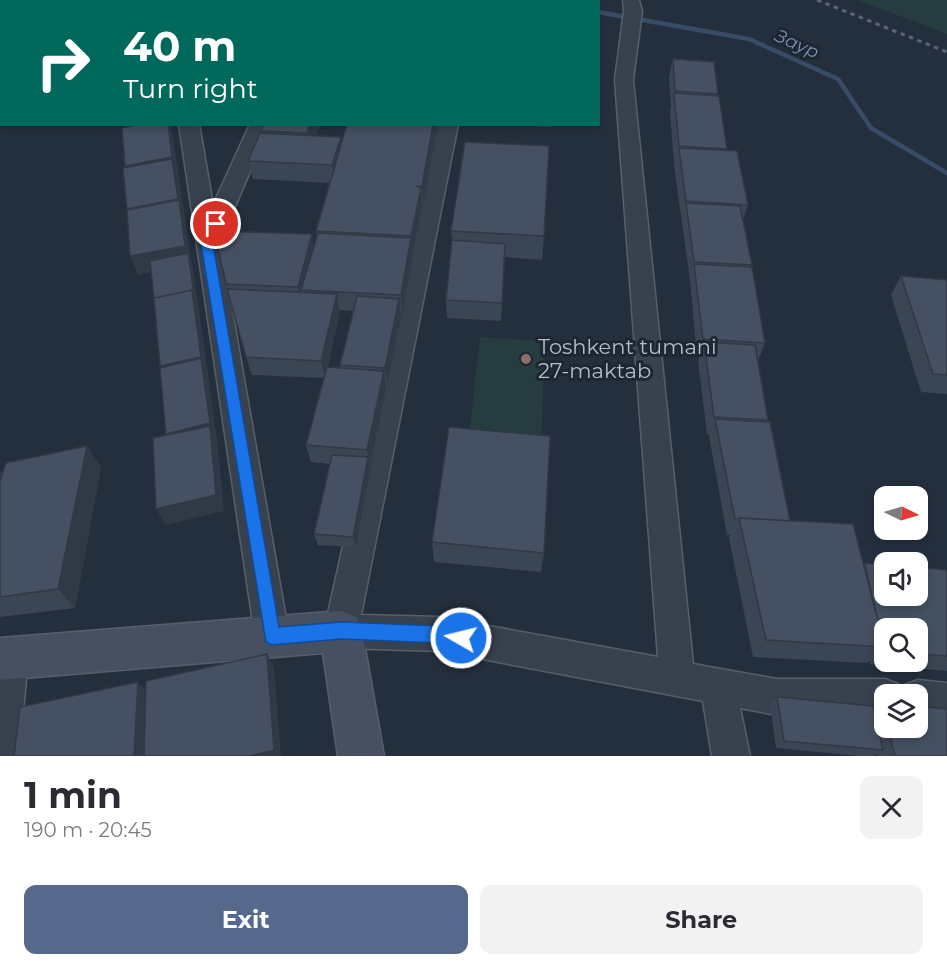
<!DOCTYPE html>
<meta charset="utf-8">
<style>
:root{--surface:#fff;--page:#f2f2f3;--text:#2b2b33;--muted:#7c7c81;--accent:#56698c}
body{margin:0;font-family:Montserrat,sans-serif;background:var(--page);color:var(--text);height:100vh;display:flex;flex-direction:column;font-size:22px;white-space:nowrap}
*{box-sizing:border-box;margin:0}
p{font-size:20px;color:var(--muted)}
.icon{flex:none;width:33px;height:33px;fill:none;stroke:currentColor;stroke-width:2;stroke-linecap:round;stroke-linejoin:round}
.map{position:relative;height:756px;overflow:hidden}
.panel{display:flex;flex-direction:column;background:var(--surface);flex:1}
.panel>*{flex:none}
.top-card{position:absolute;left:0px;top:0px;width:600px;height:126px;box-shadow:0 3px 9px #0003;background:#00695c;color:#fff;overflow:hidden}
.needle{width:39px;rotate:95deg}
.tools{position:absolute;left:874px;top:486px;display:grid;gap:12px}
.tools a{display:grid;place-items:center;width:54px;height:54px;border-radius:12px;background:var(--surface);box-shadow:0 3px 9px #0003;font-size:30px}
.pin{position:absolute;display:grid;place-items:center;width:51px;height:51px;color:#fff;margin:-26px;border:3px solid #fff;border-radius:50%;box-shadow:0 2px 6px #0007}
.me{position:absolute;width:66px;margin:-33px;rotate:278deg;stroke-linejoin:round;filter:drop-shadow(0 0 4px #0008)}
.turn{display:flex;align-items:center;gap:21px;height:126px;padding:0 24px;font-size:27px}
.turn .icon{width:78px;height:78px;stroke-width:2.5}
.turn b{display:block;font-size:42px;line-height:51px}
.round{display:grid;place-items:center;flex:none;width:63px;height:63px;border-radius:12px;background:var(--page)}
.overview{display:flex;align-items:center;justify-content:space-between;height:102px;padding:0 24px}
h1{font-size:36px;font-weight:700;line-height:45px}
.button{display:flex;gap:12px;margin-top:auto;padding:12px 24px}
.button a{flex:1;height:69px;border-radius:12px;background:var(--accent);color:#fff;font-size:24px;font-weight:700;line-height:69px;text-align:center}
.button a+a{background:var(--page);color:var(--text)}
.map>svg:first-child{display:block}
</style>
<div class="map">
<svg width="947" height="756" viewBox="0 0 947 756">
<rect width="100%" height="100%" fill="#242f3e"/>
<path fill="#263c3f" d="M857,0H947V34Z
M480,337L545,341L541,450L468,445Z"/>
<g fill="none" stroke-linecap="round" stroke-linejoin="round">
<path stroke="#394c67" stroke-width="4.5" d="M598,12L749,39L838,79L871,128L947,173"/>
<defs>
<path id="street" d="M5,0H31L4,2Z
M162,0H178V2H162Z
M307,0H323V2H307Z
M623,0H639L642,11L633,80L693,664L777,679H885L898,684L902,694L905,685L918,680L947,683V719L918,716V694H885V715H777L740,708L750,756H712L703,701L440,651L341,648L329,643L324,631L438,124H458L361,615L440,617L658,657L615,80L624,11Z
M179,124H199L213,205L250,124H270L220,242L289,636L284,648L272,653L260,648L255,636Z
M11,642L23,647L28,659L19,752L17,756H0V646Z"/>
<path id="secondary" d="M341,611L356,617L362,631L384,756H338L323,653L0,680V638Z"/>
</defs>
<use href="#street" stroke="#565f6c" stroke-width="3"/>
<use href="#secondary" stroke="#565f6c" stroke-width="3"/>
<use href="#street" fill="#38414e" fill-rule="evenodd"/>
<use href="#secondary" fill="#465061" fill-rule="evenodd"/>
<path stroke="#5a6575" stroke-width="3" stroke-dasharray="4.5 4.5" stroke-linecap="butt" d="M817,0L947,52"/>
</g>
<path fill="#3b4654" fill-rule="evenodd" d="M318,0H392V2H319Z
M673,59L718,94V96L726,150L748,205L743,220L752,265L751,267L765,343L758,361L768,420L767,422L790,521L863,564L865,563L947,570V671L870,664V661L867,663L753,657L729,538L730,535H727L709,436V434H707L698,360L699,357H697L690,280L674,165L670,112L671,107L669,77ZM885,628H918V662H885Z
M264,124H320L316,136L341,137L342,142L347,124H438L413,255L402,313H400L401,317L387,385H386V388L369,467L356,547L318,545L314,534L330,464L311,462L306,445L324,378L252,375L246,357L226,284L314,245L317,235L316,231L330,183L253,179L248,161L262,133L261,131ZM340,310L354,311L340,365V367H328Z
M483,124H551V127Z
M451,231L544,236L542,260L505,257L501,321L447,318L446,300L452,240Z
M901,276L947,280V394L921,392L891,295Z
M101,467L75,608L0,617V473Z
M432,542L544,553L541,572L434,562Z
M777,697L874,710L883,703H885V728H918L947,756H877V754L875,756H859L776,748L770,705Z"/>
<path fill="#303945" d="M166,124H171L173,138L192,264L199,308L217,440L224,511L166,525L156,509L175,451L166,434L168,383L160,366L190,264L138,275L130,256L135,227L127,209L132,184L125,166Z
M310,124H320L311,151L307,133Z
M433,124H438L423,205L422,187Z
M341,137L344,155L335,183L332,165Z
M421,188L422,206L402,313L401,295Z
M312,234L315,252L301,290L303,301L302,305L298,287Z
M337,294L340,312L325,378L321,361Z
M399,299L401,317L387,385L385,368Z
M384,371L386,388L370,467L367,450Z
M87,446L101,467L75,608L58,589Z
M368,457L370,469L356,547L353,537Z
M267,654L274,667L281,756H250Z
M138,682L149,694L147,756H134Z"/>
<path fill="#455162" stroke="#303945" stroke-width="1.5" d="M121,0H153V2H121Z
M268,0H296V2H268Z
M398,0H458V2H427Z
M673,59L714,62L718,94L675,91Z
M674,93L719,96L727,149L679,146Z
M142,124H168L172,157L125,166L122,128Z
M264,124H310L307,133L261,131Z
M347,124H433L422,187L416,186L421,188L411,236L316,231Z
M260,133L341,137L332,165L248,161Z
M465,142L549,146L544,236L451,231Z
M679,148L737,151L748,205L686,201Z
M172,159L178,199L127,209L123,168Z
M179,200L185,246L130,256L127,210Z
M686,203L740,206L752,265L694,262Z
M214,231L312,234L298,287L226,284Z
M318,233L411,238L401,295L301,290Z
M452,240L505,244L502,303L446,300Z
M188,253L194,294L192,290L154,298L150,261Z
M694,264L752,267L765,343L703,339Z
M901,276L947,280V375L933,374Z
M227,289L337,294L321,361L246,357Z
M192,290L201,357L160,366L154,298Z
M357,296L399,299L385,368L340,365Z
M704,342L755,345L768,420L714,417Z
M201,358L210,423L166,434L160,368Z
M327,367L384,371L367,450L306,445Z
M715,419L770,422L790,521L739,518V520L735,519Z
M210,426L216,495L156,509L153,438Z
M449,427L550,436L544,553L432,542Z
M87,446L58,589L0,597V481L6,463Z
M332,455L368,457L353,537L314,534Z
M3,471L0,481V473Z
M739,518L853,524L885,647L766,640Z
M865,563L885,565V596H918V567L947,570V656L918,654V628H885V646L873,602Z
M267,654L274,750L250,756H144L146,681Z
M138,682L134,756H14L20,707Z
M777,697L873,706L883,750L784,741Z
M918,706L947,709V756H895L888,728H918Z"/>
<path fill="#1a73e8" stroke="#114b97" stroke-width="1.5" d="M216,220L221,224L213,244L279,627L341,622L440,626L467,632L470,638L467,644L461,647L440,643L341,639L272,645L266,642L201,244L210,224Z"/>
<circle fill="#8d6e63" stroke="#1d2633" stroke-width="2" cx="526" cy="359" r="6"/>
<g text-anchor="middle" stroke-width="6" stroke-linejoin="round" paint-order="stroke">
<g font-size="18" font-style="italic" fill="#7c92b1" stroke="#1d2633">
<text transform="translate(797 44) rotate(24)" y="6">Заур</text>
</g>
<g font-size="21" fill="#b4bcc9" stroke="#1d2633" text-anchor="start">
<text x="538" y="354">Toshkent tumani<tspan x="538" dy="24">27-maktab</tspan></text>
</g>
</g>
</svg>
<div class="tools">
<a><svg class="needle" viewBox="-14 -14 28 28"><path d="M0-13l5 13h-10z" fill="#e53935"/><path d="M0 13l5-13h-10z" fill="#7c7c81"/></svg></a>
<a><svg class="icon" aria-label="sound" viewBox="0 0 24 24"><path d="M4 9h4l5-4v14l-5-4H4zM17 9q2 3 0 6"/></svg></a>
<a><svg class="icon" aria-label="search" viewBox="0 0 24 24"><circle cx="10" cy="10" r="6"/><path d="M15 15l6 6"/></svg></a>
<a><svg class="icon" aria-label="layers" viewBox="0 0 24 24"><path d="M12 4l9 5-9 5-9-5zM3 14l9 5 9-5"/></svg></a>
</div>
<div class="pin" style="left:216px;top:224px;background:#d93025"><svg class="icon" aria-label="arrive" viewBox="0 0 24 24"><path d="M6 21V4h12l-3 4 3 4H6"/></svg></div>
<svg class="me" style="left:461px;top:638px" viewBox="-20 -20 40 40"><circle r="17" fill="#1a73e8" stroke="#fff" stroke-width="3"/><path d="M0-11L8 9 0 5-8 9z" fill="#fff"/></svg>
<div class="top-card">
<div class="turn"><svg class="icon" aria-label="right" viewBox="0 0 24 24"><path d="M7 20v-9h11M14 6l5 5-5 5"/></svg><div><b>40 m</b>Turn right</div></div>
</div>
</div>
<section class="panel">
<div class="overview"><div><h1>1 min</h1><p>190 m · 20:45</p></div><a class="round"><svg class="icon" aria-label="close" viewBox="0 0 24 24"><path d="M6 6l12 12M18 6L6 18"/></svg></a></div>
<div class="button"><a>Exit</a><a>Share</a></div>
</section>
